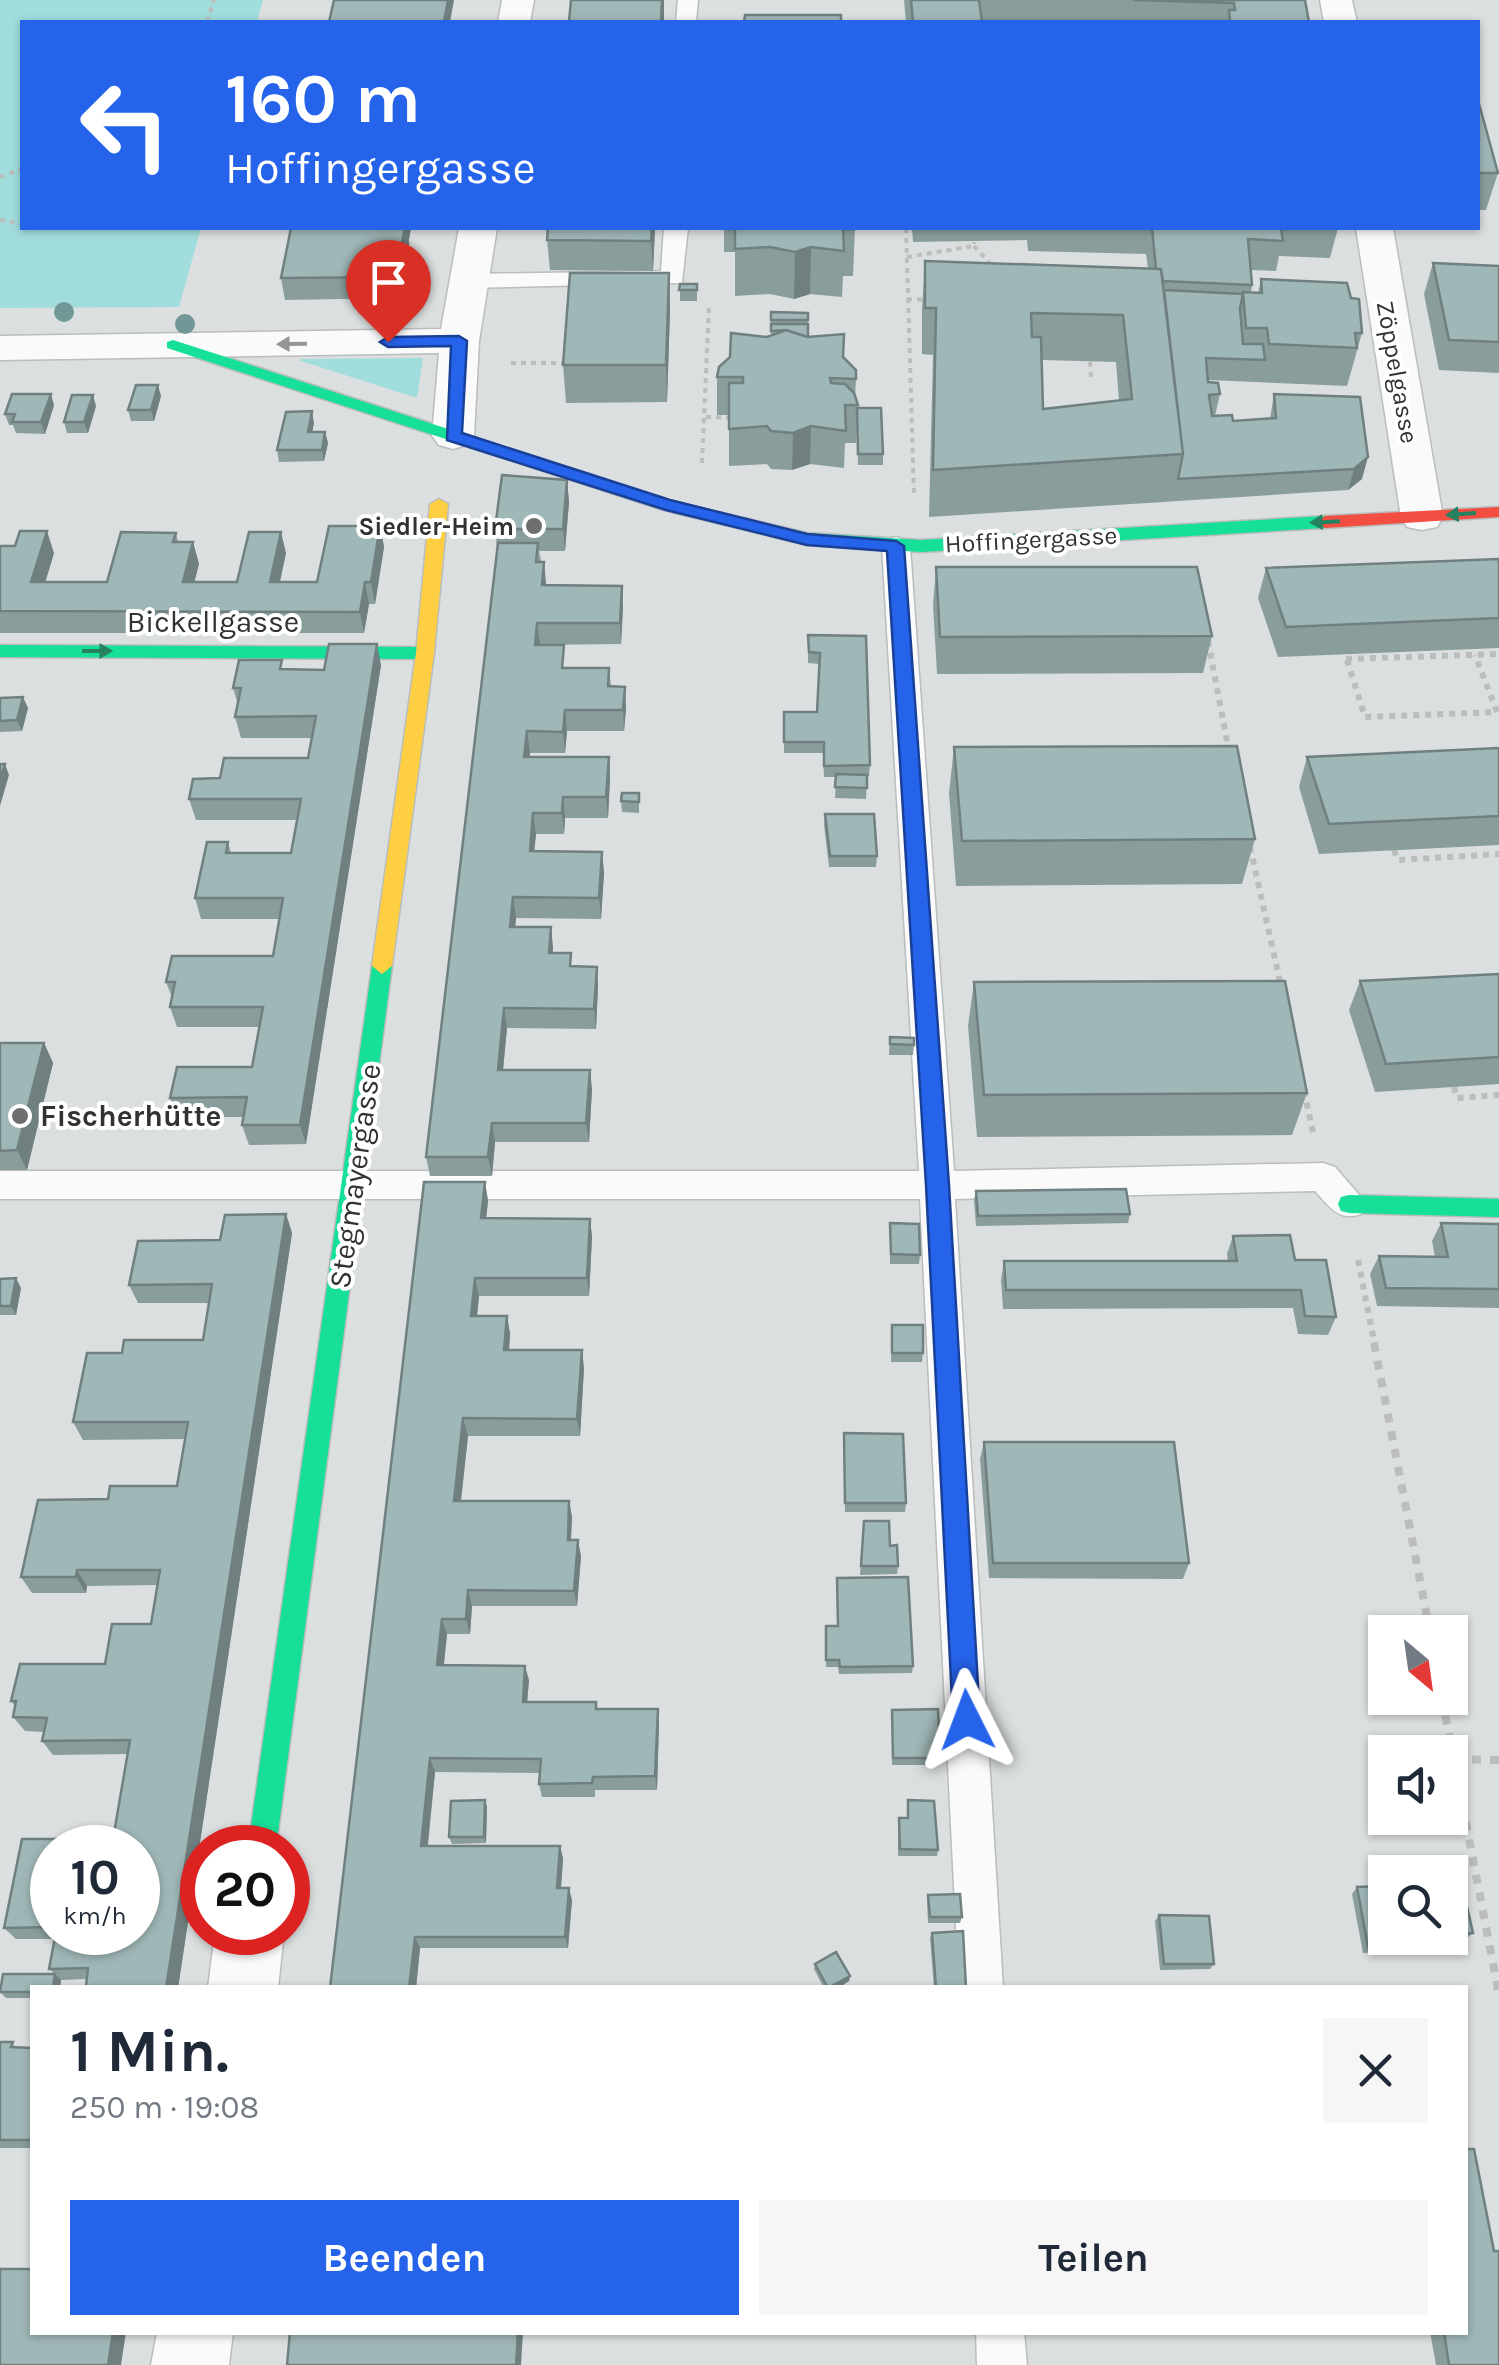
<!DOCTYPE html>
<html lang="de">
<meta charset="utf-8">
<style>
:root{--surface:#fff;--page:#f6f6f7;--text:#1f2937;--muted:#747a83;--accent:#2563eb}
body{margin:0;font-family:Karla,sans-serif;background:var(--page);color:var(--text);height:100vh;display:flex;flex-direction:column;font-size:38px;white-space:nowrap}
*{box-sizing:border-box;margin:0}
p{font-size:32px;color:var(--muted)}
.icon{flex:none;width:55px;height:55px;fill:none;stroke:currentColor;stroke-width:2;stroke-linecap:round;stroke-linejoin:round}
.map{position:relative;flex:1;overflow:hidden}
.side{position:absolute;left:30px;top:1985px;width:1438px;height:350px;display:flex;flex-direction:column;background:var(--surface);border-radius:0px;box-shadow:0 2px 8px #0004}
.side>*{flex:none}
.hud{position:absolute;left:20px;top:20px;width:1460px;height:210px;border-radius:0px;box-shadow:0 2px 8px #0004;background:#2563eb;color:#fff;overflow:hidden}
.needle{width:65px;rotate:151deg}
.controls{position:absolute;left:1368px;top:1615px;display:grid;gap:20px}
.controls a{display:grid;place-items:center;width:100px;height:100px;border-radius:0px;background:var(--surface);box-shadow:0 2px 8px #0004;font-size:50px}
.speed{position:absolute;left:30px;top:1825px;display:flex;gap:20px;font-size:50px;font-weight:700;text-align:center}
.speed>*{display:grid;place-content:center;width:130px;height:130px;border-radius:50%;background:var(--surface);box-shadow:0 2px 8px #0004;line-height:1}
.speed small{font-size:25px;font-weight:400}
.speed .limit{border:15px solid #d22;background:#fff;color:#111}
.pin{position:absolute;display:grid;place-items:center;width:85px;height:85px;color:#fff;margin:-102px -42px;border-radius:50% 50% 50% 0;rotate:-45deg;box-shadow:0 0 10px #0007}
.pin .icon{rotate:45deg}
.me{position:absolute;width:110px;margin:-55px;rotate:357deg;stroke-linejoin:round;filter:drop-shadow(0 0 8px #0008)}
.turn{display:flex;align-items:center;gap:35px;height:210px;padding:0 40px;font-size:45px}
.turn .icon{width:130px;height:130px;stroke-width:2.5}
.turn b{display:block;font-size:70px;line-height:85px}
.round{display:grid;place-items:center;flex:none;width:105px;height:105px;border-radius:0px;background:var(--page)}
.summary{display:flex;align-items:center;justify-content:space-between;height:170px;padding:0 40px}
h1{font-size:60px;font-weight:700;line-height:75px}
.action{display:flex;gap:20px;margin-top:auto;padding:20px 40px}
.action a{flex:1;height:115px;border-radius:0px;background:var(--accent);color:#fff;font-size:40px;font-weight:700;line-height:115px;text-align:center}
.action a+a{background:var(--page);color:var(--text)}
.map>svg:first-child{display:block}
</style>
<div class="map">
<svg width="1499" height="2365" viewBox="0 0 1499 2365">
<rect width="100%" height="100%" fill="#dcdfdf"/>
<path fill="#a1dddd" d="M0,0H263L257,22H22V228H201L179,307L0,308Z
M423,358L417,398L298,360L302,359Z"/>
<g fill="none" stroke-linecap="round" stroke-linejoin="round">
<defs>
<path id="lane" d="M678,0H698L696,22H676Z
M664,228H688L682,283L470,288L458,281L470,274L661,271Z
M896,537L906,540L910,546L954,1171L1323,1163L1335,1167L1367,1204L1361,1214C1339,1222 1330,1207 1315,1191L955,1199L1003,1988H959L920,1199H0V1171H919L882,546L886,540Z
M976,2332H1024L1027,2365H977Z"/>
<path id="street" d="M502,0H534L530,22H498Z
M1320,0H1352L1357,22H1324Z
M459,228H497L479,341L474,436L467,445L453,449L439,445L432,436L439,353L0,360V336L441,329Z
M1356,228H1393L1443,517L1437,527L1422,530L1407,527L1401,517Z
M215,1932H284L278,1988H208Z
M157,2332H233L229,2365H151Z"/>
<path id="fast" d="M173,340L671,501L807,533L921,540L1325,516L1334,522L1325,528L921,552L807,545L660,509L167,348V342Z
M0,645L425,647L434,653L425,659L0,657Z
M382,958L392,966L276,1848H248L372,966Z
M1349,1195L1499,1199V1217L1349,1213L1341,1211L1338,1204L1341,1197Z"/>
<path id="slow" d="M439,499L448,504L434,653L392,966L382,974L372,966L416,653L430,504Z"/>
<path id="jam" d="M1499,507V517L1325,528L1316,522L1325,516Z"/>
</defs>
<use href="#lane" stroke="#babdbd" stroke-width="3"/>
<use href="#street" stroke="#babdbd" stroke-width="3"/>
<use href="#fast" stroke="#babdbd" stroke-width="3"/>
<use href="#slow" stroke="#babdbd" stroke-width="3"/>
<use href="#jam" stroke="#babdbd" stroke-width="3"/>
<path stroke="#bcbdbd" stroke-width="4" stroke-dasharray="5 5" stroke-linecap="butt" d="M207,22L214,0
M0,177L22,169
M0,220L22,224
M906,228L914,496
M974,246L994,268
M907,257L974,246V242
M907,299L931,300
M1090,362L1091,377
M511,363H568
M706,417L735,418
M702,463L709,306"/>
<path stroke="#bcbdbd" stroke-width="6" stroke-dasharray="6 6" stroke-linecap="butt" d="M1208,641L1229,751
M1346,659L1499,654
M1347,660L1365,717L1497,712L1475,655
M1250,847L1281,986
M1394,850L1398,860L1499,854
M1454,1087L1457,1098L1499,1095
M1304,1091L1313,1132
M1358,1260L1375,1346"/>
<path stroke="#bcbdbd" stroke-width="8" stroke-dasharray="9 9" stroke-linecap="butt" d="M1374,1343L1430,1632
M1442,1698L1499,1995
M1454,1759L1499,1760"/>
<use href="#lane" fill="#fafafa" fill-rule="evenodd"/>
<use href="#street" fill="#fafafa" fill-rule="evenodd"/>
<use href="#fast" fill="#16e098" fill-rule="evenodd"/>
<use href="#slow" fill="#ffcf43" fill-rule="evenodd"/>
<use href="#jam" fill="#f24e42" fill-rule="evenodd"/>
</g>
<g fill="#729797">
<circle cx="64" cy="312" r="10"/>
<circle cx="185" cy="324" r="10"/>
</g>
<path fill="#8a9d9d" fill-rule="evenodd" d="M904,0H1305L1309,22H906Z
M1478,100L1498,173L1486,210H1478Z
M291,228H411L408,245L411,264L409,276H404L402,298L285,300L281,278Z
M548,228H655L653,271L550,270L547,240Z
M724,228H855L853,276H843L842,297L810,294L794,299L770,294L735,296V252H724Z
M912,228H1338L1330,258L1279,256L1276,271L1251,270L1252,285L1251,293H1258L1261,279L1351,298L1362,333L1347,386L1208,380V382L1220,394L1215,416L1233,421L1270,419L1274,394L1360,397L1362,479L1348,490L929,517L933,355L922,354V308L925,261L1148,268L1146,254L1028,251L1027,240L913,242ZM1042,360L1116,362L1119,400L1043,409Z
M1433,263L1499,266V373L1439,370L1424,294Z
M669,273L670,310L667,402L566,403L563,365Z
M680,284H697V301H680Z
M771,312L808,313V337L843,357L856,379L855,398L858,408L883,454V465H858L857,425L856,443H845L844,468L810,464L792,470L771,469L767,464L729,466V415H717V377L767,337L771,335Z
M161,396L154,421H131L128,410Z
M54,405L45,434L16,433L13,425H9L5,414Z
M96,406L88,433H67L64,422Z
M314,423L312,432H325L328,443L324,461L279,462L277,450Z
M567,480L569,502L565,551H539L546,585L623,607L621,644L539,645L565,668H609L611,686L625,687L626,708L624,731H567L565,753H530L529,757H609L610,778L608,818H565L564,834H536L534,851L602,852L604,873L601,919L516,918L515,927L553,947V953L572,966L597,967L598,987L596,1029L507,1028L503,1070L592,1089L589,1142H495L492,1176H430L426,1157L497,547L495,529Z
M380,526L384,547L375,604H369L364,633H0V546L54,553L45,582H107L176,533L178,542H193L199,564L194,582H237L286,553L280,582H317Z
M1499,559V648L1278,657L1258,598L1266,568Z
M936,567L1212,636L1203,673L937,674L933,605Z
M808,635L866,636L870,765L869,776H867L866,799L835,798L836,777H824L823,753H784V712H817L820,664L808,663Z
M381,665L306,1144L249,1145L242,1125L244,1117H178L170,1098L252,1067L259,1027H177L170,1007L172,997L166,982L273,956L280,919H201L195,898L228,842L231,853H291L297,820H196L189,799L220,778L308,758L312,738H241L235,717L238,705L233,688L284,669L324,670Z
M0,698L28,708L22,731L0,732Z
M954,747L1255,839L1242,884L956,886L949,793Z
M1499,748V845L1319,854L1299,787L1307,757Z
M639,793V813L622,812L621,801Z
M825,814L877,856L876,867H829L824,825Z
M1499,974V1084L1375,1092L1349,1010L1360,981Z
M974,982L1307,1093L1292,1135L977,1137L968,1026Z
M890,1037L914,1045L913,1055H889Z
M0,1043H44L53,1063L27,1170H0Z
M485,1182L488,1201L486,1218L590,1219L592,1237L589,1296H479L477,1316H507L510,1334L509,1350L584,1368L580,1436H468L461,1501H569L572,1517L571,1540L581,1556L577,1606H472L470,1634H447L444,1665L529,1680L527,1702H596L597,1709L659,1723L657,1790H595V1797H542L539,1784L540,1773L435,1772L428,1846H560L563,1859L561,1888L572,1900L568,1948H420L416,1988H330Z
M976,1191L1130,1214L1128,1223L976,1226L974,1200Z
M286,1214L292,1233L178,1988H32V1998H6L0,1992L3,1974H55L49,1969L55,1939H16L4,1928L22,1839H113L128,1754L53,1755L42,1741L44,1732L25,1731L13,1717L15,1706L11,1701L20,1664H105L112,1624H151L157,1585L87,1586L86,1593H32L21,1577L38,1500L108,1499L110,1486H177L185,1439L83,1440L73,1422L87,1353H122L124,1340H203L209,1303H138L129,1285L138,1241L220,1240L225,1215ZM52,1848H138V1932H52ZM55,1974L61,1980L87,1979L86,1986L60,1987L61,1980Z
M890,1223L920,1255L919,1264H890Z
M1441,1223L1499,1224V1308L1377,1306L1370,1274L1379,1256L1435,1257L1432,1241Z
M1233,1236L1295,1260L1336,1317L1328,1335L1298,1334L1293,1308L1003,1309L1001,1280L1004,1261H1228L1227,1254Z
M0,1279L21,1288L16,1315H0Z
M892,1325L923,1353L922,1362H891Z
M844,1433L906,1503L905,1512H845Z
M984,1442L1189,1563L1183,1579L989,1578L980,1459Z
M864,1521L890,1546L898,1566L897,1574L860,1575Z
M837,1578L913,1666L912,1673L839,1674L838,1667H826V1626H837Z
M892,1710L940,1758L939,1765H892Z
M908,1800L938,1850L937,1856H898V1825L899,1818H907Z
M487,1807L486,1843L452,1844L449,1837Z
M1450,1884L1473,1933L1466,1939L1425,1941L1426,1945L1420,1951L1363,1953L1352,1894L1357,1887L1385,1938H1450Z
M928,1895L962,1917L960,1923H928L927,1901Z
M1159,1915L1214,1964L1210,1969L1160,1970L1155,1921Z
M932,1933L966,1988H934L930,1938Z
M815,1964L850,1976L849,1981L838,1988H824L814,1969Z
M0,2042L20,2047L32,2048V2148H0Z
M1494,2251L1499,2365H1436L1430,2332H1465Z"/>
<path fill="#708080" d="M448,0H454L450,22H444Z
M662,0H664V22H661Z
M405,228H411L408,245L411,264L409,276L402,242Z
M652,228H655L653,271L651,241Z
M811,247L810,294L794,299L795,252Z
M401,255L404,276L402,298L398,277Z
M669,273L670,310L667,402L666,365Z
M158,385L161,396L154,421L151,410Z
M51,394L54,405L45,434L41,422Z
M93,395L96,406L88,433L84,422Z
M312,411L314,423L310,443L308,432Z
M811,426L810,464L792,470L793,433Z
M325,432L328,443L324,461L322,450Z
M1368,457L1362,479L1348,490L1354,469Z
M567,480L569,502L565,551L563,529Z
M380,526L384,547L375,604L371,582Z
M47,531L54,553L39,603L31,582Z
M281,532L286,553L275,603L270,582Z
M193,542L199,564L189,603L183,582Z
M544,562L546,583L544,607L542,585Z
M365,582L369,604L364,633L360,612Z
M622,586L623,607L621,644L620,623Z
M537,623L540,644L537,667L535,645Z
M377,644L381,665L306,1144L300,1125Z
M625,687L626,708L624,731L623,710Z
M23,697L28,708L22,731L17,720Z
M565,710L567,731L565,753L563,732Z
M527,731L530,753L527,778L524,757Z
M609,757L610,778L608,818L606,797Z
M5,764L9,775L0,806V780Z
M563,797L565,818L564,834L562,813Z
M533,813L536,834L532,872L530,851Z
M602,852L604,873L601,919L599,898Z
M513,897L516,918L513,947L510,927Z
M551,927L553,947L551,973L549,953Z
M597,967L598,987L596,1029L594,1009Z
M504,1008L507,1028L501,1090L498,1070Z
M44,1043L53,1063L27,1170L17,1150Z
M590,1070L592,1089L589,1142L586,1123Z
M492,1123L495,1142L492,1176L488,1157Z
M485,1182L488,1201L484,1237L481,1218Z
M286,1214L292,1233L178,1988H166Z
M590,1219L592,1237L589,1296L587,1278Z
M16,1278L21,1288L16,1315L11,1306Z
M475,1278L479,1296L475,1334L471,1316Z
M507,1316L510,1334L508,1368L504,1350Z
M582,1350L584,1368L580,1436L577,1419Z
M463,1418L468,1436L459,1517L454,1501Z
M569,1501L572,1517L570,1556L568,1540Z
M578,1540L581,1556L577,1606L574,1591Z
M77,1570L87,1586L86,1593L76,1577Z
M468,1590L472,1606L470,1634L466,1619Z
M442,1619L447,1634L442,1680L437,1665Z
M525,1666L529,1680L526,1716L523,1702Z
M658,1709L659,1723L657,1790L655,1776Z
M430,1758L435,1772L426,1859L421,1846Z
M485,1800L487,1807L486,1843L484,1837Z
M560,1846L563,1859L560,1900L557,1888Z
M569,1888L572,1900L568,1948L565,1937Z
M415,1937L420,1948L416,1988H409Z
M55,1974L61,1980L60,1988H53Z
M850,1976L849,1981L838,1988H829Z
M113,2332H126L121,2365H108Z
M518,2332H523L521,2365H516Z"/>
<path fill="#a0b7b7" stroke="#708080" stroke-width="2.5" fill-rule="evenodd" d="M334,0H448L444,22H329Z
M571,0H662L661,22H569Z
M911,0H979L982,22H913Z
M1133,0H1305L1309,22H1215H1230L1229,10H1235L1234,3Z
M745,15H841V22H744Z
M1478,100L1498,173H1478Z
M291,228H405L402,242L408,243L405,255H401L398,277L281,278Z
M548,228H652L651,241L547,240Z
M735,228H855V229H843L844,251L811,247L795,252L770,247L735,249Z
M1152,228H1281L1283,241L1248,239L1252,285L1163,281L1161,269H1156Z
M925,261L1161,269L1183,454L933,470L936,308H925ZM1031,313L1123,315L1132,399L1043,409L1041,337H1032Z
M1433,263L1499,266V342L1449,340Z
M570,273H669L666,365H563Z
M1261,279L1347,283L1351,298L1359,299L1362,333H1355L1357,348L1269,344L1267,328H1246L1243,292L1262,293Z
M680,284H697V290H679Z
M1164,290L1243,294L1240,308L1243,344H1263L1265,360L1206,358L1208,382L1218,383L1220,394L1209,395L1212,416L1232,415L1233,421L1276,418L1274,394L1360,397L1368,457L1354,469L1178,479L1183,454Z
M771,312L808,313V320H771Z
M771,324H808V337L786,330L771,331Z
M786,330L807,337L844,334L843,357L856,370V379L830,378L831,383L845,384L854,393L858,405H845L846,431L811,426L793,433L771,431L767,426L729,429V383H743V377H717L719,367L730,357L731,333L767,337Z
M136,385H158L151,410H128Z
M12,394H51L41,422H12L15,414H5Z
M72,395H93L84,422H64Z
M857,408H881L883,454H858Z
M312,411L308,432H325L322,450H277L286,412Z
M502,475L567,480L563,529H495Z
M329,526H380L371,582H365L360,612L0,611V546H15L20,531H47L31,582H107L121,532L176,533L173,542H193L183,582H237L249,532H281L270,582H317Z
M498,543H538L536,562H544L542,585L622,586L620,623H537L535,645H564L562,668H609L608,686L625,687L623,710H565L563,732L527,731L524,757H609L606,797H563L562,813H533L530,851L602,852L599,898L513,897L510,927H551L549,953H571L570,966L597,967L594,1009L504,1008L498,1070H590L586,1123H492L488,1157H426Z
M1499,559V618L1286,627L1266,568Z
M936,567H1197L1212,636L940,637Z
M808,635L866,636L870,765L824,766V742H784V712H817L820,653L809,652Z
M329,644H377L300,1125H242L247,1097L170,1098L177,1067H252L263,1007H170L175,982H166L172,956H273L283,898H195L207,842H228L226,853H291L301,799H189L193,779L220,778L224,758H308L316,716L235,717L241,688H233L239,660H282L280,669L324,670Z
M23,697L17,720L0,721V698Z
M1237,746L1255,839L962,841L954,747Z
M1499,748V816L1329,824L1307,757Z
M0,764H5L0,780Z
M836,774L867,775V788L835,787Z
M622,793H639V802L621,801Z
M825,814H874L877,856H830Z
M1499,974V1057L1386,1064L1360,981Z
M1285,981L1307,1093L984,1095L974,982Z
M890,1037L914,1038V1045L890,1044Z
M0,1043H44L17,1150L0,1151Z
M424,1182H485L481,1218L590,1219L587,1278H475L471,1316H507L504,1350H582L577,1419L463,1418L454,1501H569L568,1540H578L574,1591L468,1590L466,1619H442L437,1665L525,1666L523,1702H596V1709H658L655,1776L593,1777L592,1783L539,1784L541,1759L430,1758L421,1846H560L557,1888H569L565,1937H415L409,1988H330Z
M1126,1189L1130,1214L978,1216L976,1191Z
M286,1214L166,1988H46L86,1986L88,1968L49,1969L56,1932H138V1848H52V1927L4,1928L22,1839H113L130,1740L42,1741L47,1718L13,1717L16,1701H11L20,1664H105L112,1624H151L160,1570H77L76,1577H21L38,1500L108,1499L110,1486H177L188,1422H73L87,1353H122L124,1340H203L212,1284L129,1285L138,1241L220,1240L225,1215Z
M890,1223L919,1224L920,1255L891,1254Z
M1441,1223L1499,1224V1289L1386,1288L1379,1256L1448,1257Z
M1290,1235L1295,1260H1326L1336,1317L1305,1316L1301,1290H1006L1004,1261H1237L1233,1236Z
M16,1278L11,1306H0V1279Z
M892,1325H923V1353H892Z
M844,1433L903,1434L906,1503H845Z
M984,1442H1174L1189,1563H993Z
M864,1521H889L890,1546L897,1545L898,1566H861Z
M908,1577L913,1666L840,1667L839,1660H826V1626H838L837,1578Z
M938,1709L940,1758H893L892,1710Z
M485,1800L484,1837H449L451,1801Z
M908,1800L934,1801L938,1850L900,1849L899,1818H908Z
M1450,1884H1462L1473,1933L1450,1934Z
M1385,1886V1938H1424L1426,1945L1368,1947L1357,1887Z
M960,1894L962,1917H930L928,1895Z
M1159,1915L1209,1916L1214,1964H1164Z
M963,1931L966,1988H936L932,1933Z
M836,1952L850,1976L828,1988L815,1964Z
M3,1974H55L53,1987L32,1988V1992H0Z
M0,2042H13L11,2047L32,2048V2140H0Z
M1465,2149H1474L1494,2251H1499V2365H1449L1444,2332H1465Z
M0,2269H32V2332H113L108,2365H0Z
M290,2332H518L516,2365H287Z"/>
<defs><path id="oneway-solid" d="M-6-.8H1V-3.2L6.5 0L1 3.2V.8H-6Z" transform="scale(2.5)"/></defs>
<use fill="#969696" href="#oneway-solid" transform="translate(292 344) rotate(179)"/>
<g fill="#258160">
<use href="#oneway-solid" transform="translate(1461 514) rotate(176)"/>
<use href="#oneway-solid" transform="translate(1325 522) rotate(177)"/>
<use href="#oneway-solid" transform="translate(97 651)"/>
</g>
<path fill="#2563eb" stroke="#184099" stroke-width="2.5" d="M459,336L467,341L462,433L670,500L807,534L896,541L904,546L949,1185L980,1720L976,1729L967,1733L957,1729L953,1720L926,1185L887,551L807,545L666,510L447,440L451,346L388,347L380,342L388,337Z"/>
<g fill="#6d6f6f" stroke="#fff" stroke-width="4">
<circle cx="534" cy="526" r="10"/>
<circle cx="20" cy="1116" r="10"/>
</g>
<g text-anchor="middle" stroke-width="8" stroke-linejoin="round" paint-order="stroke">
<g font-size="25" fill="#313333" stroke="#fff">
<text transform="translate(1398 372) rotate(80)" y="9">Zöppelgasse</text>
<text transform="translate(1031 539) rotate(-3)" y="9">Hoffingergasse</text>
</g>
<g font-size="25" font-weight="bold" fill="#313333" stroke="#fff" text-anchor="end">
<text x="514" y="535">Siedler-Heim</text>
</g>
<g font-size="30" fill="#313333" stroke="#fff">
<text x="213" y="632">Bickellgasse</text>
<text transform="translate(355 1176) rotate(-82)" y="10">Stegmayergasse</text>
</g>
<g font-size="30" font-weight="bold" fill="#313333" stroke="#fff" text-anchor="start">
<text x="40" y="1126">Fischerhütte</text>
</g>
</g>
</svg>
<div class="controls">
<a><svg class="needle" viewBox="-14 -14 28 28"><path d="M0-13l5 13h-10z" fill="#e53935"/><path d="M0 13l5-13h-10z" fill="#747a83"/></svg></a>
<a><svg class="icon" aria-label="sound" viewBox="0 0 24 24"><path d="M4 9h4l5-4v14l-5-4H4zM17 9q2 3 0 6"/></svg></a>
<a><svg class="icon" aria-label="search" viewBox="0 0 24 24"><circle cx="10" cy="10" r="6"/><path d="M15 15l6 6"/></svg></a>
</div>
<div class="speed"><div>10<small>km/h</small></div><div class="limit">20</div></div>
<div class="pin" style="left:388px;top:342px;background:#d93025"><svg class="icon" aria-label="arrive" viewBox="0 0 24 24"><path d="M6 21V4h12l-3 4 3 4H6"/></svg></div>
<svg class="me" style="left:967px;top:1720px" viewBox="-20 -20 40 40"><path d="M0-17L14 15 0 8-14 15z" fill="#2563eb" stroke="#fff" stroke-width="4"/></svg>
<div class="hud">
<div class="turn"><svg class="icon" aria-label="left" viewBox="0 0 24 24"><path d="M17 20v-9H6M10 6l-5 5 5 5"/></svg><div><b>160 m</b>Hoffingergasse</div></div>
</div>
<section class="side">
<div class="summary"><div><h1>1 Min.</h1><p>250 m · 19:08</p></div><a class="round"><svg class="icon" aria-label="close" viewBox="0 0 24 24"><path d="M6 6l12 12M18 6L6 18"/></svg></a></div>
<div class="action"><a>Beenden</a><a>Teilen</a></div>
</section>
</div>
